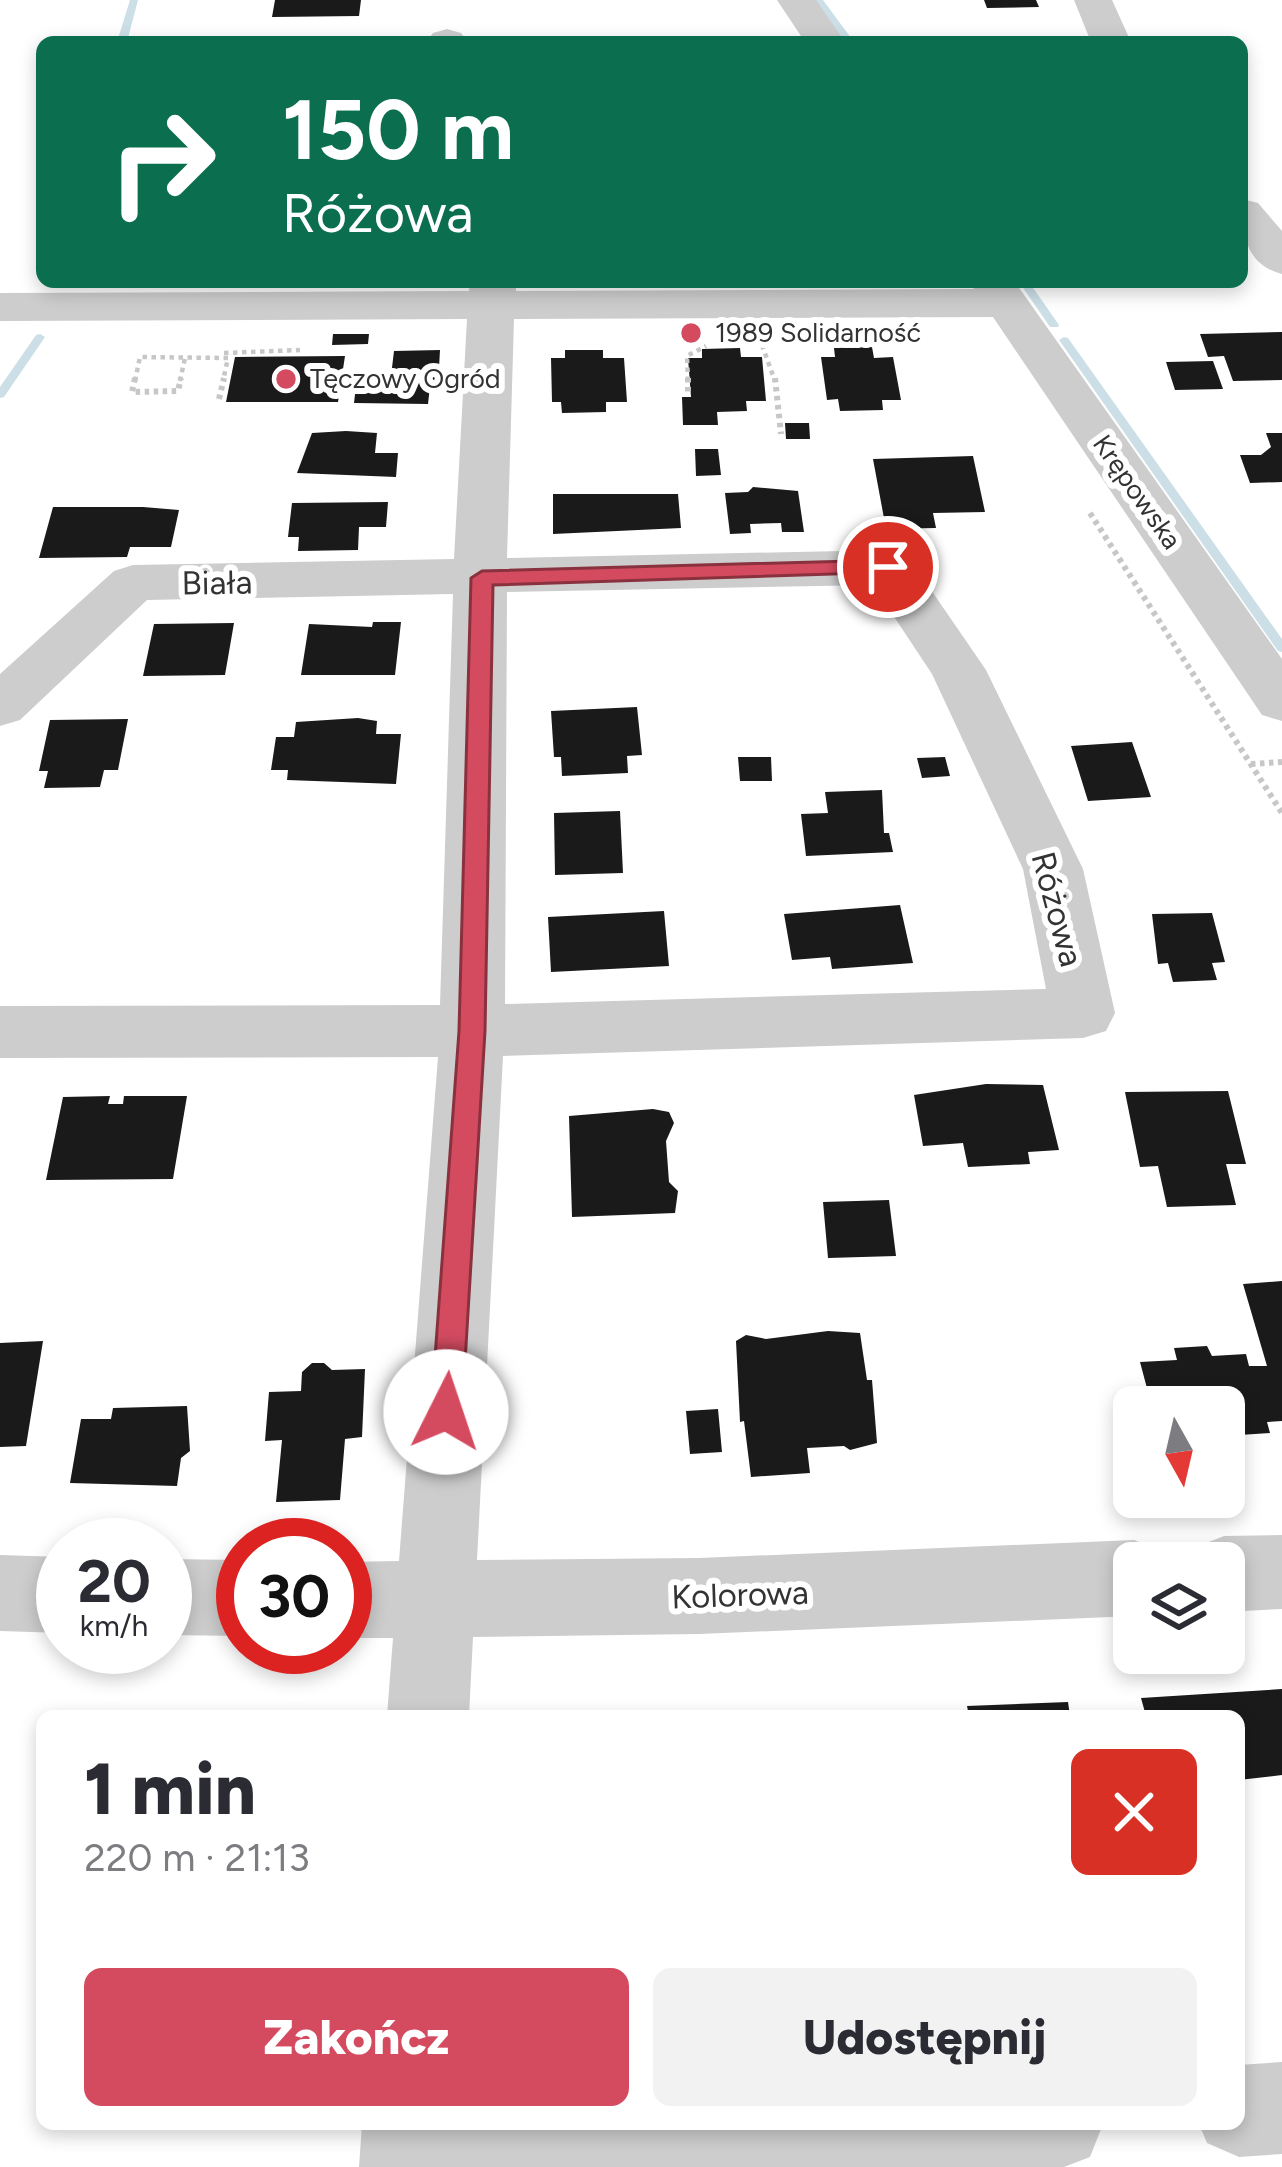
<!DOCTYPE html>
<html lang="pl">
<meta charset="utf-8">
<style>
:root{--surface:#fff;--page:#f2f2f3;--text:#2b2b33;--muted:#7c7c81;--accent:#d44b60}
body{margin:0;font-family:Figtree,sans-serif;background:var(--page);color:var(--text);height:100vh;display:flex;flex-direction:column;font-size:45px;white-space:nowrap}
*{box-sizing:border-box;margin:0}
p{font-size:39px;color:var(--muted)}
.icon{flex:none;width:66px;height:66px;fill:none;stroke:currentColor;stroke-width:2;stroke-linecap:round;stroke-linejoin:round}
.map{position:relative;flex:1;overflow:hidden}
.drawer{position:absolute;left:36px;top:1710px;width:1209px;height:420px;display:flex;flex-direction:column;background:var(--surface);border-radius:18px;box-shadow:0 6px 18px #0003}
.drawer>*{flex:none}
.hud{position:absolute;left:36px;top:36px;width:1212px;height:252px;border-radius:18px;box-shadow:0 6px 18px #0003;background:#0b6e4f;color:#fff;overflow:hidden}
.needle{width:78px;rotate:172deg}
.controls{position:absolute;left:1113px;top:1386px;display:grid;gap:24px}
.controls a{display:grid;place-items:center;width:132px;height:132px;border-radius:18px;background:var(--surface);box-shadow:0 6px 18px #0003;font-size:60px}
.speed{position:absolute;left:36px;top:1518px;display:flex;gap:24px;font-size:60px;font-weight:700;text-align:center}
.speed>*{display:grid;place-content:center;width:156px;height:156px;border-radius:50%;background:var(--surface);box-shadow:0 6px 18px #0003;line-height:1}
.speed small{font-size:30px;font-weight:400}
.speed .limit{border:18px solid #d22;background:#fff;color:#111}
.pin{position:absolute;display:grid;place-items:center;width:102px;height:102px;color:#fff;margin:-51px;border:6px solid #fff;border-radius:50%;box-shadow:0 3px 12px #0007}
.me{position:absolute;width:132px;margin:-66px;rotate:4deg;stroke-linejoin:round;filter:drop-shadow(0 0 9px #0008)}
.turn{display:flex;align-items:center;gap:42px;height:252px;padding:0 48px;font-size:54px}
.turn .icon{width:156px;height:156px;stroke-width:2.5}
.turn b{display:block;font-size:84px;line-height:102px}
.round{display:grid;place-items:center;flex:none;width:126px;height:126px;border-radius:18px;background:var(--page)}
.summary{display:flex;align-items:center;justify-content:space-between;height:204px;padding:0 48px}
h1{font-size:72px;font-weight:800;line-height:90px}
.button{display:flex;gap:24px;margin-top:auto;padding:24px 48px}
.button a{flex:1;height:138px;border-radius:18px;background:var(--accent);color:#fff;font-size:48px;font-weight:800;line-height:138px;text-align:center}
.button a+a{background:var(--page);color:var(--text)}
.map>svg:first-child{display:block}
</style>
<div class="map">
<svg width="1282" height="2167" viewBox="0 0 1282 2167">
<rect width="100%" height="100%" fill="#fff"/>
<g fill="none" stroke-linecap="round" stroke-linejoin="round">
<path fill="#ccdfe7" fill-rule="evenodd" d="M130,0H138L127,42H117Z
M815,0H823L854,42H844Z
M60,282H71L65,286Z
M1019,282H1029L1059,325L1058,327H1050Z
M40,334L45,337L4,397L0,398V387L36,335Z
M1064,337L1068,338L1282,639V652L1278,651L1059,340Z"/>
</g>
<path fill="#1a1a1a" d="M275,0H361L359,16L272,17Z
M984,0H1036L1039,7L987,8Z
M1282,332V380L1233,381L1224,356L1208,357L1200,334Z
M333,334H369L368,344L332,345Z
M872,347L874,358L893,357L901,400H882L883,410L840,411L838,399L827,400L821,357H835L834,348Z
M740,348L741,357H762L766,401H746L747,411L717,412L718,425H683L682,397H691L688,358H702V349Z
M440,350L438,386H430L428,404L354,403L356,386H375L376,376H391L394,351Z
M565,350H603V358H624L627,402H606V412L562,413L561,402H552L551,358H565Z
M345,356L338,402H226L235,357Z
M1213,361L1223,389L1175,390L1166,362Z
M785,423H809L810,439H786Z
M346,431L377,433L375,453H398L396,477L297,473L312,433Z
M1266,433H1282V482L1250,483L1240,455H1261L1271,447Z
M695,449H718L721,475L696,476Z
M973,456L985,512L933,513L936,528L886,529L873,459Z
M753,487L798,491L804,532H782L781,523L750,524L751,533L730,534L725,493L748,492Z
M553,494H678L681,528L553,534Z
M388,502L386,527H359L358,550L298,551L299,537H288L292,503Z
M53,507H143L179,510L171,547H130L127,557L39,558Z
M373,622H401L395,675H301L309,624L372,627Z
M234,623L225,675L143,676L154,624Z
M637,707L642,755L627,756L628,773L562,776L561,757H554L551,711Z
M358,718L377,721L376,734H401L396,784L287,780L288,770H271L276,737H294L296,722Z
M128,719L118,770H104L100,787L44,788L48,771H39L50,720Z
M1132,742L1151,797L1088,801L1071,746Z
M738,757H771L772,781H740Z
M945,757L950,776L922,778L917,758Z
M882,790L884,833H889L893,852L806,856L801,814L828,813L825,792Z
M620,811L623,873L555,875L554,813Z
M900,905L913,963L832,969L830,957L792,960L784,914Z
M664,911L669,966L551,972L548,917Z
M1212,913L1225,962L1212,963L1217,980L1173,982L1168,963L1158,964L1152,914Z
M986,1084L1043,1085L1059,1150L1028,1152L1030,1164L968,1167L963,1143L923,1146L914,1095Z
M1228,1091L1246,1164H1226L1236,1205L1167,1207L1158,1166L1140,1167L1125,1092Z
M110,1096L108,1104H123L124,1096H187L173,1179L46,1180L63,1097Z
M653,1109L669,1112L674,1123L666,1141L669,1182L678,1191L675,1213L572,1217L569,1116Z
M889,1200L896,1256L828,1258L823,1202Z
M1282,1281V1421L1267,1422L1270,1433L1224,1436V1407H1152L1140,1362L1177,1360L1174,1348L1207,1346L1212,1356L1246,1354L1249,1366H1267L1243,1284Z
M828,1331L860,1333L867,1380H872L877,1443L850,1450L844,1446L807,1448L810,1473L751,1477L744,1421L740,1422L736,1341L746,1335L766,1339Z
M43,1341L26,1446L0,1447V1343Z
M312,1363H324L332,1370L365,1369L362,1437L345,1439L340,1500L276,1502L282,1440L265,1441L269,1392L301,1391L302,1372Z
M187,1406L190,1451L181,1458L177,1486L70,1483L81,1419H111L113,1408Z
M718,1409L722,1452L690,1454L686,1411Z
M1282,1689V1775L1239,1780V1716H1146L1141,1698Z
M1068,1702L1070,1716H969L967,1706Z"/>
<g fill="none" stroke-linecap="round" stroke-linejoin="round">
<path stroke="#c7c7c7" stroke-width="4.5" stroke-dasharray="4.5 4.5" stroke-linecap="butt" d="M762,345L775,381
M224,353L300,350
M135,381L140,357L228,358L223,381
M180,381L185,358
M688,381L687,356L706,346"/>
<path stroke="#c7c7c7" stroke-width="6" stroke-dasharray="4.5 4.5" stroke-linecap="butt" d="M135,378L132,392L178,391L181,378
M688,378V395
M775,378L781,434
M219,399L224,378
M1090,513L1282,813
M1251,764L1282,762"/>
<path fill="#cdcdcd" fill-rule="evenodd" d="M777,0H816L845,42H805Z
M1074,0H1112L1131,42H1091Z
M447,29L461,33L468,42L427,41L433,33Z
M1242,199L1258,203L1282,231V274C1244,264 1242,232 1242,199Z
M470,282H516V291L974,289L969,282H1015L1282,659V721L1262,715L993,317L514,319L507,558L888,550L907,555L986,670L1083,869L1115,1013L1106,1031L1083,1038L503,1056L477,1560L699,1558L1134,1540L1162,1551L1167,1563H1134V1616L699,1634L473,1637L469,1716H387L393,1638H345V1562L399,1561L438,1057L0,1058V1006L440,1005L453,594L147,600L20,720L0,726V674L114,571L133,565L454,559L467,319L0,321V293L469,291ZM873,585L932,674L1023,869L1046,989L505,1004L507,592Z
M1282,1535V1609L1224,1612V1563H1190L1196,1547L1224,1536Z
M0,1555L63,1557V1633L0,1631Z
M165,1559L243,1560V1636L165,1635Z
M1282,2062V2154L1239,2157L1207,2143L1199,2124H1239V2065Z
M362,2124H1103L1090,2157L1064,2167H359Z"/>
</g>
<path fill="#d44b60" stroke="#8a313e" stroke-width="3" d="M888,560L899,567L895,572L493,585L485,1031L462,1412L457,1421L446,1425L436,1421L431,1412L459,1031L471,578L482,571Z"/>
<g fill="#d44b60" stroke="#fff" stroke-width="4.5">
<circle cx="691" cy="333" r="12"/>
<circle cx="286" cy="379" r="12"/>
</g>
<g text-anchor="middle" stroke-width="12" stroke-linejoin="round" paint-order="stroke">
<g font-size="27" fill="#333" stroke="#fff" text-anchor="start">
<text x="715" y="342">1989 Solidarność</text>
<text x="310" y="388">Tęczowy Ogród</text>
</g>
<g font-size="27" fill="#333" stroke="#fff">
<text transform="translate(1137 492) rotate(55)" y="9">Krępowska</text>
</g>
<g font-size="33" fill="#333" stroke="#fff">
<text transform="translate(217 582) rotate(-1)" y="12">Biała</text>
<text transform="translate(1058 909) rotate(75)" y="12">Różowa</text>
<text transform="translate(740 1594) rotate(-2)" y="12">Kolorowa</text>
</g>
</g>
</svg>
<div class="controls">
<a><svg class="needle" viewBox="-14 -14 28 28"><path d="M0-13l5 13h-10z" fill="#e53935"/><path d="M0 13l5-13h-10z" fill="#7c7c81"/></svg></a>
<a><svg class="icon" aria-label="layers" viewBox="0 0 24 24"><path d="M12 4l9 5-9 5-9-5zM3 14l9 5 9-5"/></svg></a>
</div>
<div class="speed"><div>20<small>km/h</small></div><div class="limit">30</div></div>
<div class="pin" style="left:888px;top:567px;background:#d93025"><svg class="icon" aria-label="arrive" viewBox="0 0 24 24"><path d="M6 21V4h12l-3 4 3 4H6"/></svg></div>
<svg class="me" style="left:446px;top:1412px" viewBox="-20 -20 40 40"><circle r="19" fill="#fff"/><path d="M0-13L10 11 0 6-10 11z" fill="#d44b60"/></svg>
<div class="hud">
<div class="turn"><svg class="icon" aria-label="right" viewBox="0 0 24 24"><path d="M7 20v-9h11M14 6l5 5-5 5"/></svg><div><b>150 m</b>Różowa</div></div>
</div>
<section class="drawer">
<div class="summary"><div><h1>1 min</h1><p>220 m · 21:13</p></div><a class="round" style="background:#d93025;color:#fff"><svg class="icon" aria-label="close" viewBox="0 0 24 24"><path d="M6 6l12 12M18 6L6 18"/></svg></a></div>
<div class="button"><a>Zakończ</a><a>Udostępnij</a></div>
</section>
</div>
